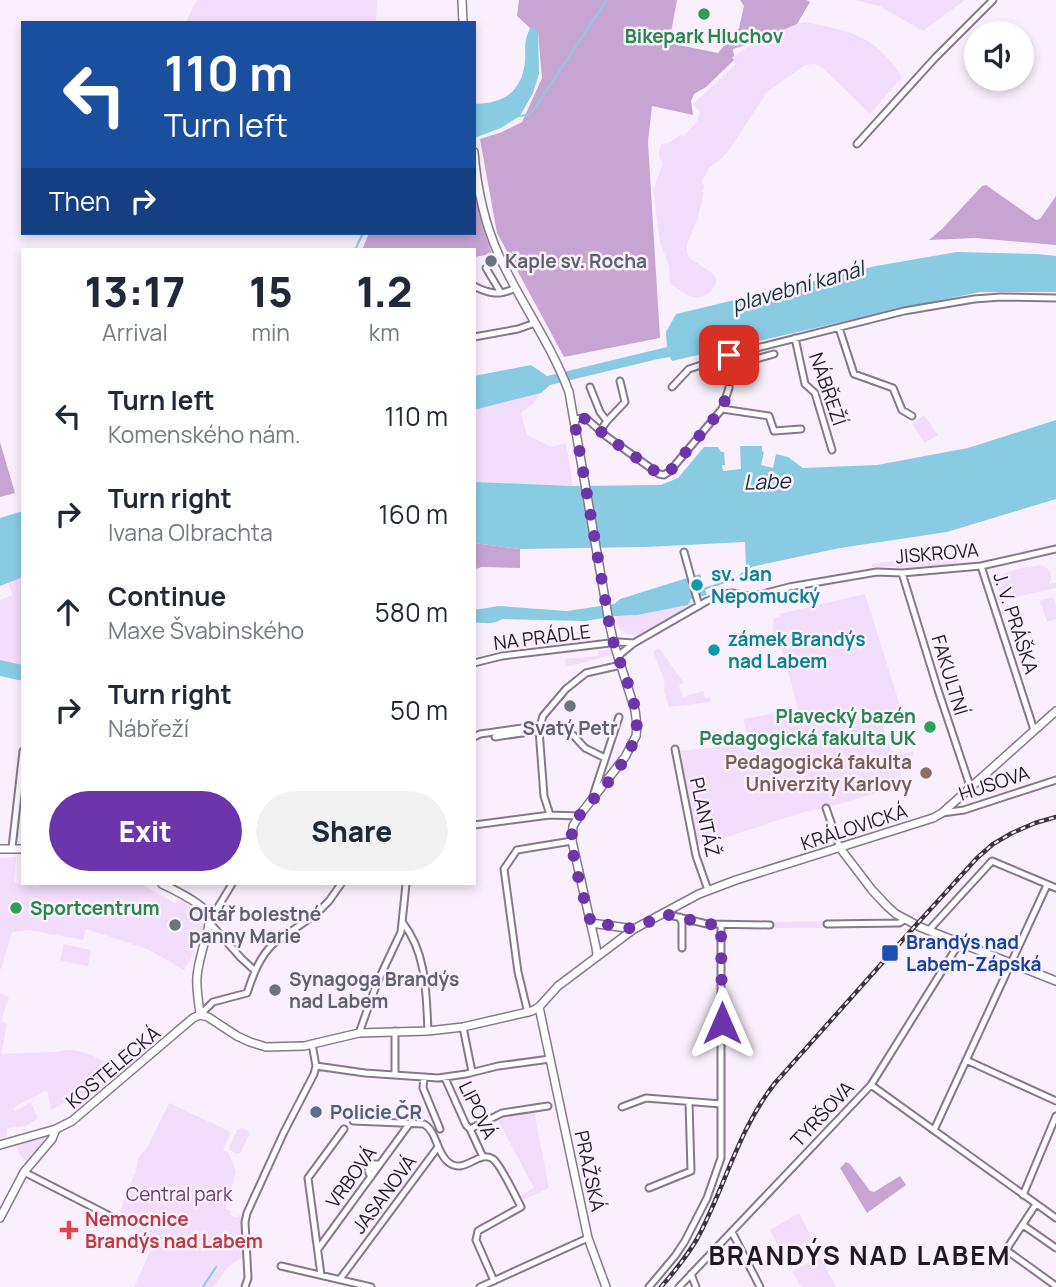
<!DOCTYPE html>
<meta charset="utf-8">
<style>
:root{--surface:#fff;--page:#f2f2f3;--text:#1f2937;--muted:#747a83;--accent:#6d35ab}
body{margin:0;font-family:Manrope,sans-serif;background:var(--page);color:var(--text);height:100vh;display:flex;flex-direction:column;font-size:26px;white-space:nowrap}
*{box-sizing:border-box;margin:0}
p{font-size:23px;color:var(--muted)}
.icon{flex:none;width:38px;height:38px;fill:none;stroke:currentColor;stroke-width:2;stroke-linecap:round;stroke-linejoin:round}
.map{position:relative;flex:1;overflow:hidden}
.drawer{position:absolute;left:21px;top:248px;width:455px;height:637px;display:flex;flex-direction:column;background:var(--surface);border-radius:0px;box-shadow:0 4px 10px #0003}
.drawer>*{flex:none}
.top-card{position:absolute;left:21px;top:21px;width:455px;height:214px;border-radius:0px;box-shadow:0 4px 10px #0003;background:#1a4fa0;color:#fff;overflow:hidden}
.buttons{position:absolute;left:964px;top:21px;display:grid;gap:14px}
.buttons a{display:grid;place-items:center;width:70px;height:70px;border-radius:50%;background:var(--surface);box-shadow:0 4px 10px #0003;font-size:35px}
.pin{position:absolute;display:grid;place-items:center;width:60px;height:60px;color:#fff;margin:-30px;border-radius:14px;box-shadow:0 4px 10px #0006}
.me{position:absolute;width:77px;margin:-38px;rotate:0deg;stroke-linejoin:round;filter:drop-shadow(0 0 5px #0008)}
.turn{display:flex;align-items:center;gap:24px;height:147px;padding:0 28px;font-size:32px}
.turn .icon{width:91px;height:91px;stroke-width:2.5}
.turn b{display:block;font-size:49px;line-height:60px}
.then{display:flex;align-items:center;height:66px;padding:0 28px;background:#0003;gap:14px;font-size:26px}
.eta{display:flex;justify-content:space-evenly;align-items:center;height:119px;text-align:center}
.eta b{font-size:42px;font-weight:800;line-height:49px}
.primary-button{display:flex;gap:14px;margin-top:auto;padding:14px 28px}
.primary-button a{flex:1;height:80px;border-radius:42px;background:var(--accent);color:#fff;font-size:28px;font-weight:800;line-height:80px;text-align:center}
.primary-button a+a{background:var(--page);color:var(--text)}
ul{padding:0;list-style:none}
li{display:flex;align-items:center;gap:21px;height:98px;padding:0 28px}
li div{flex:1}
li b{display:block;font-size:26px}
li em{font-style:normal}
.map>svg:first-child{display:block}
</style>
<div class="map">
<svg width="1056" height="1287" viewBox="0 0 1056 1287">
<rect width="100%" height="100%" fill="#faf0fd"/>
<path fill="#f2ddfa" d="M197,0H377L376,23H185Z
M854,0H965L923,31L879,6Z
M805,22C851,31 875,35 902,77L870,114L823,68L815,64L805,65L767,92L731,147L723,157L708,169L706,175L702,180L703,185L705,187L702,191L704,193L697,220L687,244V253L690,258L712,273L717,280C713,292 704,301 690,296C683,294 676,287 670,283L669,266L660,243L653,189L663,164C658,156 657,152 662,144L668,143L681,135L684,136L697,121L700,112L693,104L736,64L732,58C753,42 780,29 805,22Z
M541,393L533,404L521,413L527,435L552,447L566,443L573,486L474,482V410Z
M924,415L938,435L925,443L912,424Z
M933,549C944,550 951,550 957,561L955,564C927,568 900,566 872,567V564L916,558L923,552Z
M1039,565C1050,567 1054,575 1049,584L1056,583V588L999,601L998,597L1003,595C979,573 1025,568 1039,565Z
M23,577V665L0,660V600L13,595L8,582Z
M865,594L903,715L896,719L898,722L883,726L891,750H893L895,756L913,751L914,755L897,760L901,776L876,783L879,792L889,789L826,808L804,812L705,844L697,845L678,751L749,744L743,719L798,709L782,650C773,641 771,630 774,618L780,616L779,614Z
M1053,597L1056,606V619L1047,622L1040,601Z
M691,599L693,602C678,617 620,658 616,616L637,615L688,605Z
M659,648L684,683L679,685L683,697L703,691L705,698L710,697L711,702L669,707L664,692L665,682L653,651Z
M609,650L612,655L566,667L565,659L597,656L599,651Z
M16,857L14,883L38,887L39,884H141L175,903L180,900H184L204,916L206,922L190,960L184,970L147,949L86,929L83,940L27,930L12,932L0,972V858Z
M827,921V928H773V922Z
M64,944L91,950L88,966L60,961Z
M0,994L9,997L1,1021L7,1024L1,1054L58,1052C77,1045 99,1058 115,1068L103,1078L107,1084L92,1096L90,1093L73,1101L72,1099L51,1110L47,1090L13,1108L15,1111L31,1102L38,1118L26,1126L7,1128L6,1137L0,1138Z
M169,1103L231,1132L223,1150L228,1152L236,1171L226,1209L231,1211L230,1215L237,1218L239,1215H241L242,1235H243L244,1256L228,1267L213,1287H134L156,1238L118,1223L125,1194L136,1172L138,1158L147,1148Z
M534,1112L549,1188L523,1200L520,1196L534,1188L498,1120C508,1112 522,1113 534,1112Z
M242,1128L248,1131L249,1134L241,1152L238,1154L231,1151L229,1148L237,1130Z
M46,1137L47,1138L26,1161L19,1154L17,1145Z
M799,1213L815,1244L785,1260L770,1230Z
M820,1257L836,1287H801L792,1271Z"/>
<path fill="#c7a5d3" d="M519,0H677L669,43L718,53L739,28L744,6L740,0H806L810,2L797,24L755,42L733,49L734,56L732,58L734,60L706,87L694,94L691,101L693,115L652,106L648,142L660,338L564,357L497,233L480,139L502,132L522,122L542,78L538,32L530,28L517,16Z
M986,185L1036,220L1040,219L1056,196V245L975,238L929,240L942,229L982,186Z
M474,189L483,228L492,254L474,257V250H362L369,233H474Z
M0,442L15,493L0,497Z
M474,543L520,549V568L481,567L474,570Z
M846,1162L850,1164L870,1191L874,1192L900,1176L906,1185L867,1213L840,1168Z"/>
<path fill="#8acbe4" d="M530,28L538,31L539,74L533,93L520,116L501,128L474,138V104C504,103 521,93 525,62C526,47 523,44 530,28Z
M957,252L1037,254L1056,256V292H980L898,309L672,361L670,357L658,359L550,385L541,393L474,410V376L531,365L547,376L667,347L666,332L676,314L876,266Z
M1056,420V499L947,532L840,548L746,568L745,542L645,547L520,549L474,543V482L573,486L661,485L678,478L704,447H718L721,452H724L725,465H722L723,471L741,469L740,446H762V451L764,452L761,465L773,468L776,454L788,457L803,468L877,465L968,448Z
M23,511V577L0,586V518Z
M700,574L707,595L691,599L688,605L637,615L616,616L586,621L502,619C490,626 486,622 474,623V610L499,606L567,611L614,604L620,599Z
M0,660L23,665V681L0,676Z"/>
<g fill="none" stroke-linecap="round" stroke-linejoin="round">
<path stroke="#8acbe4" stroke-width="2" d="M519,116L528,115L533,111L607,0
M355,250L363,233
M704,589L737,578L751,566
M203,1287L216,1267"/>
<defs>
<path id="street" d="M857,144L935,58L993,0
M486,268L501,293
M474,286C489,294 500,296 515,288
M839,328L854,374L893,388L902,410L912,416
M474,337L518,329L535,323
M795,338L805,384L815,393L832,450
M590,387L600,412L607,421
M672,387L689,369L710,362H716L730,366L774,354
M722,409L769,416L774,431L801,429
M574,419L583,418L588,420L606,436L659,474L664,475L670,471L722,409L729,388V355L904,311L974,299L1001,297L1056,298
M600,431L607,421L625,402L620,381
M684,552L699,606
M981,566L1034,730
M902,573L938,690L970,786
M618,656L634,643L707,601L723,594L732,593L749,596L763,594L789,587L877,572L902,573L981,566L1056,549
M474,663L502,656L618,642L634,643
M474,737L480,734L529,727L536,729
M495,737L563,727L573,735L585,748L605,758
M675,749L696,856L708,890
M594,793L619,717
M826,808L840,848
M942,813L964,810L1056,780
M550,815L544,796L539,730L543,716L566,689L586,673L621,665
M474,825L550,815L579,816
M12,848L23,751
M232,884L209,922L241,958L254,970
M665,914L707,924L770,925
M680,917L682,923V948
M403,923C427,954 426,994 428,1031
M827,924L899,923L906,919
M929,930L992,861L1056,888
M528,1013L518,972L504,869L517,850L572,841
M200,1015L213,1002L247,993C253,975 259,958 273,944L316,914L329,901L341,884
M463,1027L472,1072
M395,1031V1075
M359,1033L377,983L401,932L406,884
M966,1060L1056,1101
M316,1066L365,1073L438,1078L466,1074L498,1066L550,1059
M424,1077L423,1088L440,1129
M445,1078L466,1125L470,1129L483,1157
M871,1085L1056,1218
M622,1107L646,1098L721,1104
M353,1121L424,1124C437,1132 436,1151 447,1161C464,1177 478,1149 493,1159C500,1164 516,1197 521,1207L478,1231L476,1240L494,1281
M470,1129L502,1113L548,1106
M934,1130L1047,885
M24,1172L110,1216L119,1222
M371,1177L368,1171L374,1164H380
M649,1188L691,1171L689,1102
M1023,1195L1056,1116
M1036,1204L1006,1250L1056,1286
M1023,1225L1056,1248
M732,1232L760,1287
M318,1249L410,1123
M281,1266L371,1287
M691,1274L696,1287
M321,1275L308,1178L344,1129
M340,1279L438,1147
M245,1287L248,1278L245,1222L247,1213L284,1132L314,1074L316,1066L312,1044
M480,1287L588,1238
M649,1287L675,1256L685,1241L707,1198L721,1158V925
M679,1287L871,1085L960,942"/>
<path id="secondary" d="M462,0L463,23
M474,152C477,190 485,227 502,262C523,306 552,346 569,392L609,622L614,644L635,710L637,726L636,736L625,757L579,816L573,826L572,841L596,947L597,956
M840,848L872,890L887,906L896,914L920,927L1056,981
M0,849H23
M162,884C172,889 202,903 207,913C211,922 208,931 205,940C202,952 198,964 197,977C196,989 199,1003 200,1015
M591,923L634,929
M539,1007L588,1238L606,1287
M200,1015L208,1017L237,1036L250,1042L266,1047L304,1046L359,1033L428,1031L463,1027L532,1011L539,1007L558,986L634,929L699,894L736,880L933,818L942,813L1056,711
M0,1145L56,1129L72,1121L193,1018L200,1015
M0,1218L24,1172L52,1139L56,1129"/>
</defs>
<use href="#street" stroke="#86788b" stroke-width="9"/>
<use href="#secondary" stroke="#86788b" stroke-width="10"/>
<use href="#street" stroke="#fff" stroke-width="5"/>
<use href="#secondary" stroke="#fff" stroke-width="7"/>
<defs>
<path id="rail" d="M661,1287C674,1272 687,1256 697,1239C725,1187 738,1130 775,1083L916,925L977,858L993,844L1012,833L1035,823L1056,817"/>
</defs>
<use href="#rail" stroke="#3b343d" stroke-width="4.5"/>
<use href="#rail" stroke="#faf0fd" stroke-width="2" stroke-dasharray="5" stroke-linecap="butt"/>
</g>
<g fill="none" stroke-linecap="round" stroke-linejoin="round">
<path stroke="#6d35ab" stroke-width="12" stroke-dasharray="0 21.6" d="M722,1023L721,925L708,924L665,914L634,929L604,924L591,923C585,901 567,847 573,826C575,822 577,819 579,816C597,794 627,765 635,737C643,710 621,670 614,644C612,637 611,629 609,622L574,419L583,418L588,420L606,436L659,474L664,475L670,471L722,409L729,388V355"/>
</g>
<g fill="#2e9e5b" stroke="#faf0fd" stroke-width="2.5">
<circle cx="704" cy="14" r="7"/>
<circle cx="930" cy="727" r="7"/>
<circle cx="16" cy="908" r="7"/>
</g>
<g fill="#6b7280" stroke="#faf0fd" stroke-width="2.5">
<circle cx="491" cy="261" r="7"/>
<circle cx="570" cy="706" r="7"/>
<circle cx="175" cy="925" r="7"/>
<circle cx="275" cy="990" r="7"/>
</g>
<g fill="#0f9aa8" stroke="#faf0fd" stroke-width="2.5">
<circle cx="697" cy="585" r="7"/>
<circle cx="714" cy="650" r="7"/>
</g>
<circle fill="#8d6e63" stroke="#faf0fd" stroke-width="2.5" cx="926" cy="773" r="7"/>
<rect fill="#1a4fb4" stroke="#faf0fd" stroke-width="2.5" x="881" y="944" width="18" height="18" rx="3.5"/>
<circle fill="#5c6f8a" stroke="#faf0fd" stroke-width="2.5" cx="316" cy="1112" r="7"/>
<path fill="#e0444e" stroke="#faf0fd" stroke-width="2.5" d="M65.5 1219.5h7v7h7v7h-7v7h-7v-7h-7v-7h7z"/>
<g text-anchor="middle" stroke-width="5" stroke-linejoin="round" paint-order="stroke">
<g font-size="19" font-weight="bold" fill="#27864d" stroke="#faf0fd">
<text x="704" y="43">Bikepark Hluchov</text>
<text x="916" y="723" text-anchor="end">Plavecký bazén<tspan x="916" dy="22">Pedagogická fakulta UK</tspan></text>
<text x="30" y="915" text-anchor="start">Sportcentrum</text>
</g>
<g font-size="19" font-weight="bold" fill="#5b616d" stroke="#faf0fd" text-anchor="start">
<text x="505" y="268">Kaple sv. Rocha</text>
<text x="570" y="735" text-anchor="middle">Svatý Petr</text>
<text x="189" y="921">Oltář bolestné<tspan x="189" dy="22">panny Marie</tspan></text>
<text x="289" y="986">Synagoga Brandýs<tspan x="289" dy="22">nad Labem</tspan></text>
</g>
<g font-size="19" fill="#1f1921" stroke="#faf0fd">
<text transform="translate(828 389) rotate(71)" y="7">NÁBŘEŽÍ</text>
<text transform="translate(937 553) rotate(-5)" y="7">JISKROVA</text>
<text transform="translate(1016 623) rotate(72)" y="7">J. V. PRÁŠKA</text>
<text transform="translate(542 637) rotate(-7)" y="7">NA PRÁDLE</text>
<text transform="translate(950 675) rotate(73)" y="7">FAKULTNÍ</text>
<text transform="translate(994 783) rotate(-18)" y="7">HUSOVA</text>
<text transform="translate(705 817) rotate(78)" y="7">PLANTÁŽ</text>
<text transform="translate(854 827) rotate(-18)" y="7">KRÁLOVICKÁ</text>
<text transform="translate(113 1067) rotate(-40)" y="7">KOSTELECKÁ</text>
<text transform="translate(478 1110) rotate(64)" y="7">LIPOVÁ</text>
<text transform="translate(822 1114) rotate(-47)" y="7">TYRŠOVA</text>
<text transform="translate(590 1171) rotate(78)" y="7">PRAŽSKÁ</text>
<text transform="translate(351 1177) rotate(-54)" y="7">VRBOVÁ</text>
<text transform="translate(384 1194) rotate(-53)" y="7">JASANOVÁ</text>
</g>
<g font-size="19" font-weight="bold" fill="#0d838f" stroke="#faf0fd" text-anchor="start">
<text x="711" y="581">sv. Jan<tspan x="711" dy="22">Nepomucký</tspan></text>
<text x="728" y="646">zámek Brandýs<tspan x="728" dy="22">nad Labem</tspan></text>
</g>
<g font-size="19" font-weight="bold" fill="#785e54" stroke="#faf0fd" text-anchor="end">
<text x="912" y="769">Pedagogická fakulta<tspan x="912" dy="22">Univerzity Karlovy</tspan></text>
</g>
<g font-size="19" font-weight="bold" fill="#164399" stroke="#faf0fd" text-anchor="start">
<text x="906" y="949">Brandýs nad<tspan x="906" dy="22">Labem-Zápská</tspan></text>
</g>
<g font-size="19" font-weight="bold" fill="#4e5e75" stroke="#faf0fd" text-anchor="start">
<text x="330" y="1119">Policie ČR</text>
</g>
<g font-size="19" fill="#673c76" stroke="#faf0fd">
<text x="179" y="1201">Central park</text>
</g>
<g font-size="19" font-weight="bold" fill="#be3a42" stroke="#faf0fd" text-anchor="start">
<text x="85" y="1226">Nemocnice<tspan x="85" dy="22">Brandýs nad Labem</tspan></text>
</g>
<g font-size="21" font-style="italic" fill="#11303c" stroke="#faf0fd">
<text transform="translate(798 287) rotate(-16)" y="7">plavební kanál</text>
<text transform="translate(767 482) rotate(-2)" y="7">Labe</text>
</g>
<g font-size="26" font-weight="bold" letter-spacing="2" fill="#1f1921" stroke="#faf0fd">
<text x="860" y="1265">BRANDÝS NAD LABEM</text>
</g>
</g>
</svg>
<div class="buttons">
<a><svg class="icon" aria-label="sound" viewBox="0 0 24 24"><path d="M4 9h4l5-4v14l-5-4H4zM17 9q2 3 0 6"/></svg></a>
</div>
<div class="pin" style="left:729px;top:355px;background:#d93025"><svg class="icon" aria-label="arrive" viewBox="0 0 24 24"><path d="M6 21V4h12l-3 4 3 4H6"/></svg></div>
<svg class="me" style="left:722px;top:1023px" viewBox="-20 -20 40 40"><path d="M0-17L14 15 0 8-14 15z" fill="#6d35ab" stroke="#fff" stroke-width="4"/></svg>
<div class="top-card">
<div class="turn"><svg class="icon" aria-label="left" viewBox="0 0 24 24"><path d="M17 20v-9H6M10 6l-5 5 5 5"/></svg><div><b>110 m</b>Turn left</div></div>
<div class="then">Then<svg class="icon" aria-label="right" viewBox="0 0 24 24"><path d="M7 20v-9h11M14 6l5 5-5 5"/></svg></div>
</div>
<section class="drawer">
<div class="eta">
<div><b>13:17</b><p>Arrival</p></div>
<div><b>15</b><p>min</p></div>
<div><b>1.2</b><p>km</p></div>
</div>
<ul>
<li><svg class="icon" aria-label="left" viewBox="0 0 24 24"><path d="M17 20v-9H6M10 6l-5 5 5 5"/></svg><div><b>Turn left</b><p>Komenského nám.</p></div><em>110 m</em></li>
<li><svg class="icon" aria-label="right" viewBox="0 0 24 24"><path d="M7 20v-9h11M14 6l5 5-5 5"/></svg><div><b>Turn right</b><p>Ivana Olbrachta</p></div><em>160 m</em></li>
<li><svg class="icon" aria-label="ahead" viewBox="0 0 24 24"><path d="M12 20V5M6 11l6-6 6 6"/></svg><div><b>Continue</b><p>Maxe Švabinského</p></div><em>580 m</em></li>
<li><svg class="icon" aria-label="right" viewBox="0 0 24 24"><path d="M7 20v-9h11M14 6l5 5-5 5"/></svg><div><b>Turn right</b><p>Nábřeží</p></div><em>50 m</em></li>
</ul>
<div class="primary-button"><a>Exit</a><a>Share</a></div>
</section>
</div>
